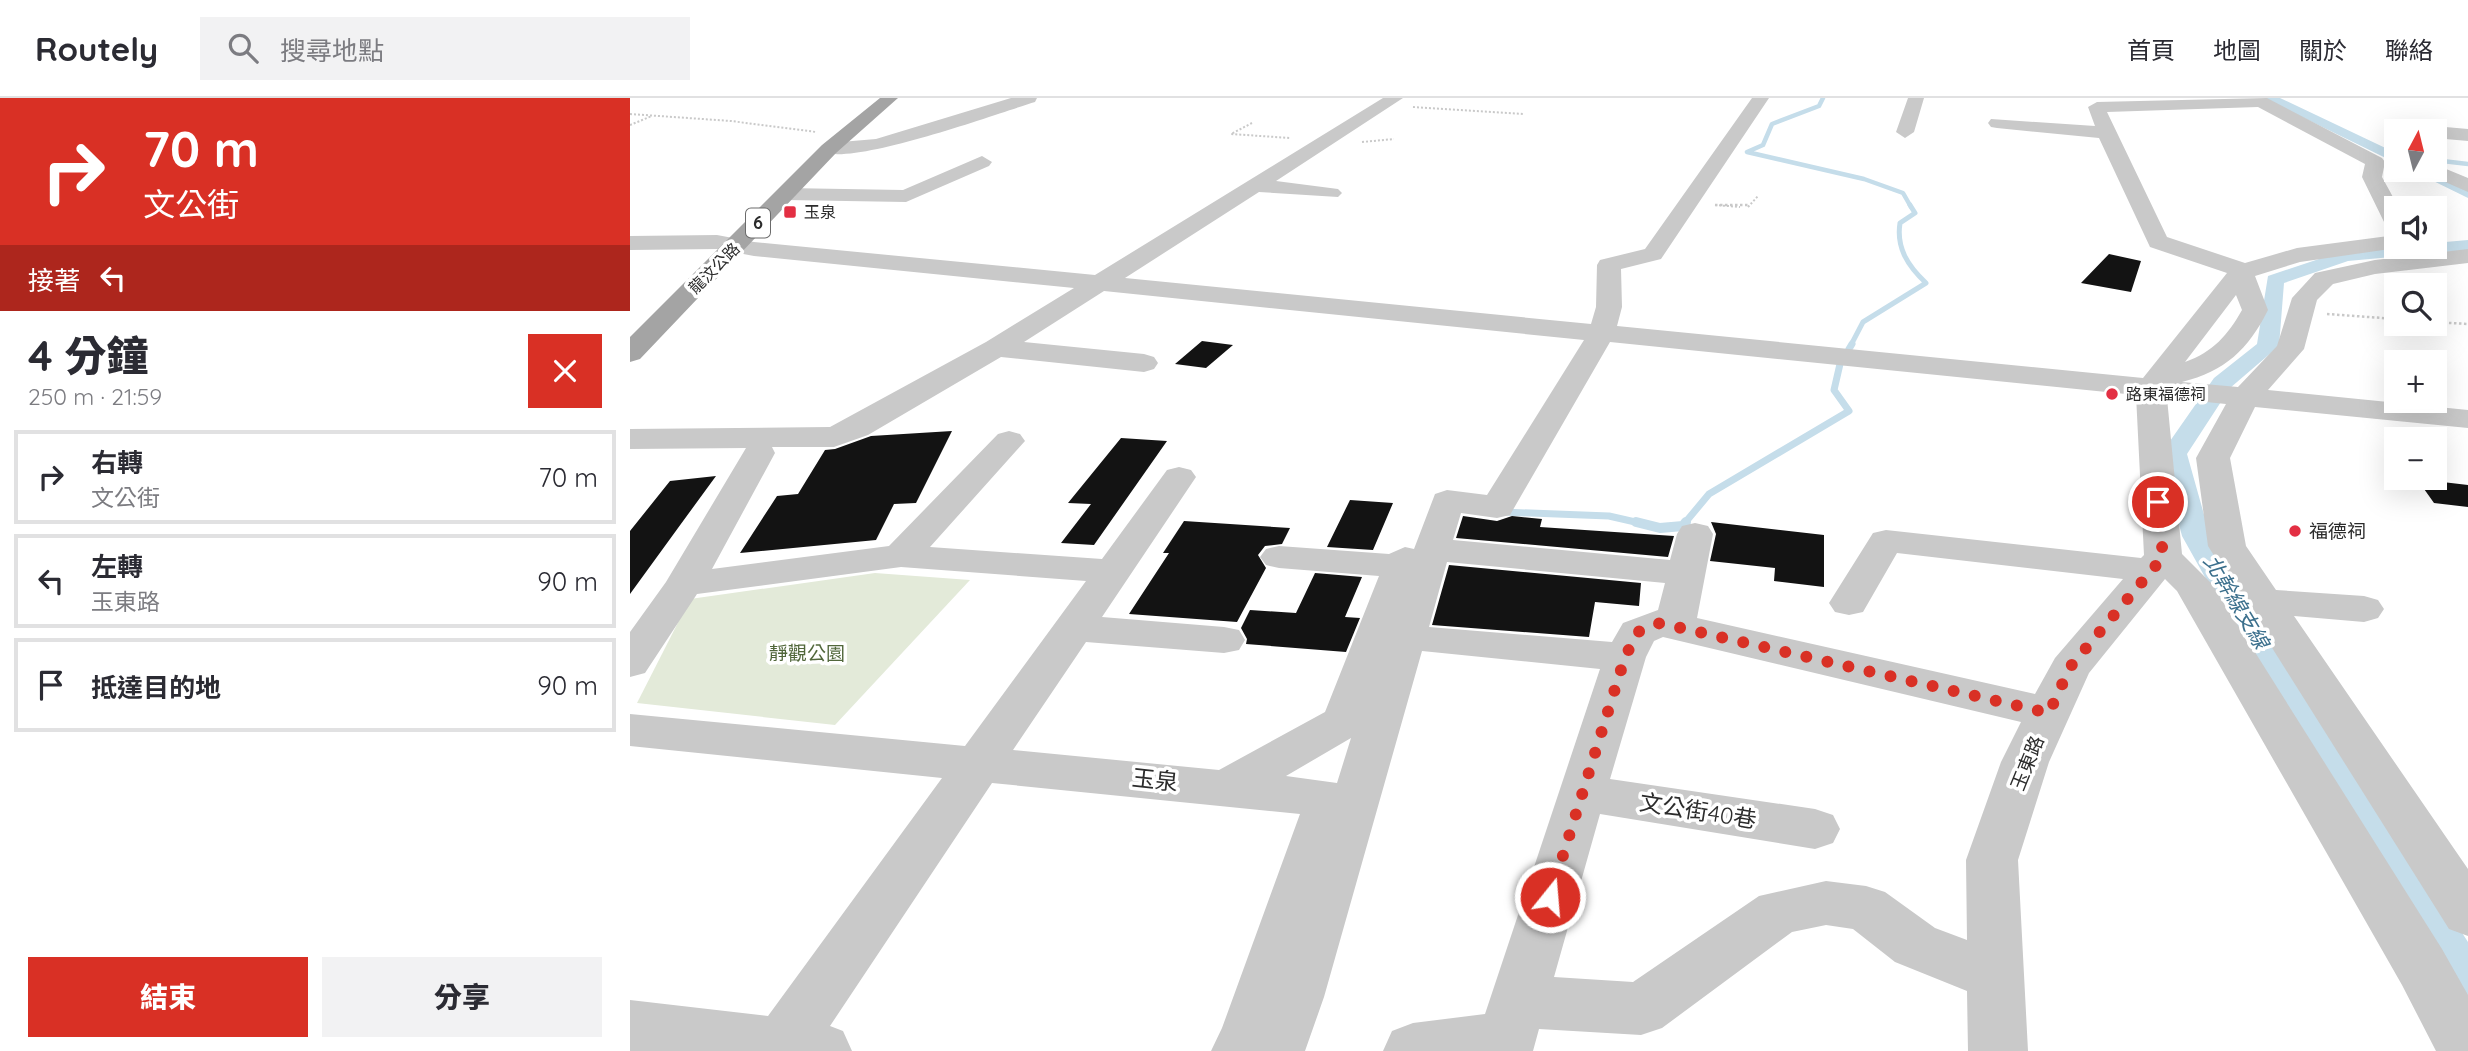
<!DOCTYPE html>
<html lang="zh-TW">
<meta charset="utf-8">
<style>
:root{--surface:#fff;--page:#f2f2f3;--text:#2b2b33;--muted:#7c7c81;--line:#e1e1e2;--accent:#d93025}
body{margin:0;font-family:Quicksand,"Noto Sans TC",sans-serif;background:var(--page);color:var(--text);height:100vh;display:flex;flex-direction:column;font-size:26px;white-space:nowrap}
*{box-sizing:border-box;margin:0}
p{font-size:23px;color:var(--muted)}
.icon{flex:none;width:38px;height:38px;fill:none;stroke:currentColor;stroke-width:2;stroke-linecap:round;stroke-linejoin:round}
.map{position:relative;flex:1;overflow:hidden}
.panel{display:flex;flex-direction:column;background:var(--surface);width:630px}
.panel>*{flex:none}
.guide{background:#d93025;color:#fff;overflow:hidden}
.needle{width:46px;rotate:7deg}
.controls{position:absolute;left:1754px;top:21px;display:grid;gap:14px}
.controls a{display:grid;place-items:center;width:63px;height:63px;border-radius:0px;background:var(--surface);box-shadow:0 7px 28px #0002;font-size:35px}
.pin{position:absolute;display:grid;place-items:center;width:60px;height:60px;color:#fff;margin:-30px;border:4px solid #fff;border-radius:50%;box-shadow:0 2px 7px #0007}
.me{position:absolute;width:77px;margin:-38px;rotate:17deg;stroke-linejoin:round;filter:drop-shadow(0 0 5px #0008)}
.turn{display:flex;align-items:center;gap:24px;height:147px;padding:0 28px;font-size:32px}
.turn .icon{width:91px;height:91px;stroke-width:2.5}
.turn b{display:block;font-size:49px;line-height:60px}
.then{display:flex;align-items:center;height:66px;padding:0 28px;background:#0003;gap:14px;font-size:26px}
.round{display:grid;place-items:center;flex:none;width:74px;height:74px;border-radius:0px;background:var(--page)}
.summary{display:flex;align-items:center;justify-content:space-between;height:119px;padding:0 28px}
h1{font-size:42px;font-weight:800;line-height:52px}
.button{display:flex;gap:14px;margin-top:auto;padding:14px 28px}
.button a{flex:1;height:80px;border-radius:0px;background:var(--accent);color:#fff;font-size:28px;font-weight:800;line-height:80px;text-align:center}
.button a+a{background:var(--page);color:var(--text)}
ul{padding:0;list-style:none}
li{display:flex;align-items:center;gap:21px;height:94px;margin:0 14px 10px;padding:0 14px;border:4px solid var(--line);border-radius:0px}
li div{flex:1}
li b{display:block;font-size:26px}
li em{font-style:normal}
header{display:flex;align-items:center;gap:42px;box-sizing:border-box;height:98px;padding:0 35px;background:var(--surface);border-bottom:2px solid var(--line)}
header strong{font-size:33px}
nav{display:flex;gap:38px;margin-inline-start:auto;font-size:24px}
.search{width:490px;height:63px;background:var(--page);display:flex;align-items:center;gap:18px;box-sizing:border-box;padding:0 24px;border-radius:0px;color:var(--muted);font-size:26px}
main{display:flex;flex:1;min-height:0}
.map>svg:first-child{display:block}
</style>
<header>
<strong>Routely</strong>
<div class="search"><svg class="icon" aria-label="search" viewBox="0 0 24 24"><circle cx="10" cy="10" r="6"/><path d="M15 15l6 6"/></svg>搜尋地點</div>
<nav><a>首頁</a><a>地圖</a><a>關於</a><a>聯絡</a></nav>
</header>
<main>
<section class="panel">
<div class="guide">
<div class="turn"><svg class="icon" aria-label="right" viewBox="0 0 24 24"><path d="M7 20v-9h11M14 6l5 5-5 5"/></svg><div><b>70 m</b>文公街</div></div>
<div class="then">接著<svg class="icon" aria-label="left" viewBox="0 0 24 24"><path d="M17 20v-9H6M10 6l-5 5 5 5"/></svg></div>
</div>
<div class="summary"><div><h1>4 分鐘</h1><p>250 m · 21:59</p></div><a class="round" style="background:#d93025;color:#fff"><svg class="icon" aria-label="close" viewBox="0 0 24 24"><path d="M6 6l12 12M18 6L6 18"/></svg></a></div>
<ul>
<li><svg class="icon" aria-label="right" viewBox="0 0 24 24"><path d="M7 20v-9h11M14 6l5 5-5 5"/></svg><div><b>右轉</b><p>文公街</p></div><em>70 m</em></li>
<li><svg class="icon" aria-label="left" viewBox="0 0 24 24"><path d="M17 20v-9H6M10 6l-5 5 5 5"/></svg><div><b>左轉</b><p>玉東路</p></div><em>90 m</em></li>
<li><svg class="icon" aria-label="arrive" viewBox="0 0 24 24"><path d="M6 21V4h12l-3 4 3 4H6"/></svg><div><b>抵達目的地</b></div><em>90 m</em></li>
</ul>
<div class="button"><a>結束</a><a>分享</a></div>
</section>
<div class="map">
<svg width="1838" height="953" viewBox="0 0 1838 953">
<rect width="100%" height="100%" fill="#fff"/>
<path fill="#e3ead9" d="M245,475L340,482L205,627L7,605L60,501Z"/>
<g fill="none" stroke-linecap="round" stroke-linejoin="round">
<path stroke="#c5ddea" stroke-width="4.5" d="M1193,0L1189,8L1142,26L1133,47L1117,54L1234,81L1273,95L1281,109
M1804,62L1838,66"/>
<path stroke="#c5ddea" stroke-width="5" d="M1221,247L1233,224L1296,185C1278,168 1266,150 1270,125L1285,115L1280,107"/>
<path stroke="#c5ddea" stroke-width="7" d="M1219,251L1222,246
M872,414L979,418L1014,426
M1054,426L1079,396L1219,313L1204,292L1210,266"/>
<path stroke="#c5ddea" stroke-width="10" d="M1006,424L1030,430L1053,428L1056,424"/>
<path fill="#c5ddea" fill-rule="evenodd" d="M1633,0H1650L1766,55V65Z
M1781,72H1801L1838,89V100Z
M1838,142V152L1718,163L1654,185L1649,248L1600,290L1557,356L1580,438L1640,539L1838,844V902L1822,896L1609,540L1552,438L1531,356L1584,280L1627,246L1638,178L1716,152L1804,149V145Z"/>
</g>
<path fill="#131313" d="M1479,156L1511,163L1501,194L1451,185Z
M572,243L603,247L576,270L545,266Z
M322,333L286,405L264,406L246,442L110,455L147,398L168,396L195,352L205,351L241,338Z
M491,340L537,343L464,447L431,445L461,406L438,405Z
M86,378L48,430L0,496V433L40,383Z
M1787,381L1838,387V409L1804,405Z
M720,402L763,405L743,452L697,449Z
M833,418L867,423L882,418L912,421L910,429L1044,438L1038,459L826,440Z
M554,423L660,430L652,446L635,448L628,457L636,470L607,524L499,516L539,455H533Z
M1081,424L1194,437V489L1144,483L1145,470L1080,463L1086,436Z
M819,467L1011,485L1009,508L965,504L959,539L802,527Z
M685,475L732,479L715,519L730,520L716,554L616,546L617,541L611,530L620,512L666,515Z"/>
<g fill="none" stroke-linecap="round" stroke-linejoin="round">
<path stroke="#c9c9c9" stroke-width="2" stroke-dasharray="2 2" stroke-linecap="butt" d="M783,9L894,16
M0,16L101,23L186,34
M622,25L601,36L660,40
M0,27L22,18
M732,44L764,41
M1085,107L1110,109
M1118,109L1128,98"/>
<path stroke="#c9c9c9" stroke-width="2.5" stroke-dasharray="2.5 2.5" stroke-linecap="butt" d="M1085,107H1120
M1697,216L1766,221
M1804,224L1838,226"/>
<path fill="#c9c9c9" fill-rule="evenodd" d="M381,0H407L405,4C374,13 208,74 189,51L199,45L246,41Z
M753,0H773L646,83L708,91L712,95L708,99L629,94L495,180L961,226L966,209L967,167L970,162L1015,151L1122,0H1139L1031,161L991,171L992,209L987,228L1513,280L1597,175L1520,149L1469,40L1367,30L1361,29L1358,25L1361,21L1465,28L1458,9L1467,4L1637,0L1752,60L1755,64L1752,79L1769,110H1766V133L1755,126L1732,79L1735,66L1628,9L1477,14L1537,139L1615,165L1667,150L1766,137V149H1774L1670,164L1625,178L1638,212C1618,252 1595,273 1552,284L1608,289L1647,248L1662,200L1685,175L1745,162L1838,151V165L1745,176L1703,186L1687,202L1674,251L1638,292L1838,312V330L1625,309L1600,360L1616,448L1646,492L1734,498L1748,502L1754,511L1748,520L1734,524L1664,518L1838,771V838L1819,831L1578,448L1566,360L1596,306L1537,300L1552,456L1582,486L1812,851L1838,897V953H1806L1772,887L1547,493L1535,481L1459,575L1419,664L1388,762L1398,953H1338L1337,893L1265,864L1223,831L1196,827L1162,834L1032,930L1011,937L909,931L903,953H753L762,933L783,925L855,916L970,571L792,553L694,899L675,953H581L592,930L670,716L362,685L200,928L213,933L222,953H0V902L138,918L312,680L0,648V616L335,648L456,483L271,469L67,496L15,575L0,579V534L36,484L116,350L0,351V331L200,329L356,244L444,190L124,158L87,151L0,152V138L87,137L124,144L465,177ZM474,193L954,242L857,397L817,392L805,396L784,451L775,449L759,456L649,448L636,451L630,459L636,467L649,470L749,478L695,614L589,672L383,652L456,544L594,555L609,552L615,542L609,532L594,529L472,519L566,379L561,372L549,369L537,372L472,461L300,449L395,343L390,336L379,333L368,336L259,448L82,471L145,355L142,349H204L238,337L371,259L514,274L524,271L528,265L524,259L514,256L394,244ZM1606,197L1612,212C1598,237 1583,254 1555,264ZM980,244L1506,297L1514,457L1511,460L1256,432L1243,435L1199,505L1205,514L1219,517L1233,514L1267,455L1493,481L1425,560L1405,596L1067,520L1083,436L1078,428L1065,425L1052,428L1047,436L1040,462L823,442L831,415L867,420L880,417ZM817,464L1035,485L1028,512L993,525L982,544L799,529ZM1033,539L1391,624L1371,664L1336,762L1337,842L1305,830L1255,794L1236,788L1196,783L1129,798L1003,884L924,879L970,716L1185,751L1203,745L1210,731L1203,717L1185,711L980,681L1016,559L1024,543ZM721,640L707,685L656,678Z
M1278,0H1294L1284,34L1275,40L1266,34Z
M1804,28L1838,31V43L1804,40V33H1795Z
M352,58L362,64L359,68L276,104L156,102L145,96L156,90L273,92Z
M1804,66L1838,80V94L1797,76L1794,72H1804Z"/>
<path fill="#a4a4a4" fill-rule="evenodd" d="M250,0H268L206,55L10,261L0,264V239L192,47Z"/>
</g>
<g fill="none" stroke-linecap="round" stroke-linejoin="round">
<path stroke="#d93025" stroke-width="12" stroke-dasharray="0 21.6" d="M920,799L995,559L1008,534L1030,525L1419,615L1440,569L1533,459L1528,404"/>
</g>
<g fill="#e32f43" stroke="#fff" stroke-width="2.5">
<rect x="153" y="107" width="14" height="14" rx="3.5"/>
<circle cx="1482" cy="296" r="7"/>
<circle cx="1665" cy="433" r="7"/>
</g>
<g text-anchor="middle" stroke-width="7" stroke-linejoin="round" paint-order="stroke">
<g font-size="16" fill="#2c2c2c" stroke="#fff" text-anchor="start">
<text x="174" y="120">玉泉</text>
<text x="1496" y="302">路東福德祠</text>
</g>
<g font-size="16" fill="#2c2c2c" stroke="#fff">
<text transform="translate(84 170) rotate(-45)" y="6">龍汶公路</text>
</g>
<rect fill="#fff" stroke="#6b6b6b" stroke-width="2" x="116" y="110.5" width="24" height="29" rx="5"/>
<g font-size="18" font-weight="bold" fill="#2c2c2c">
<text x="128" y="131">6</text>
</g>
<g font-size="19" fill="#2c2c2c" stroke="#fff" text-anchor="start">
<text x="1679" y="440">福德祠</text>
</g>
<g font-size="19" fill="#51673b" stroke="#fff">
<text x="177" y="562">靜觀公園</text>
</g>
<g font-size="19" fill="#2c2c2c" stroke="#fff">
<text transform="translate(1397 665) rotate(-68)" y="7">玉東路</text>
</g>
<g font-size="21" font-style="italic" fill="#3c708d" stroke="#fff">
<text transform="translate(1606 504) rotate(59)" y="7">北幹線支線</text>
</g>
<g font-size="23" fill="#2c2c2c" stroke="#fff">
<text transform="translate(525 682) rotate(6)" y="8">玉泉</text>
<text transform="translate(1068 713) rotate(9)" y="8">文公街40巷</text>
</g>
</g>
</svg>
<div class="controls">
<a><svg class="needle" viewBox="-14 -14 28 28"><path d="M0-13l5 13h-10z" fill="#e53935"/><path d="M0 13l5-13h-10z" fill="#7c7c81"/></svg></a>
<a><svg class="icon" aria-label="sound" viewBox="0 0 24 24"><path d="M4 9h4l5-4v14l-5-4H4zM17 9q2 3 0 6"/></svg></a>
<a><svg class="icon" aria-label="search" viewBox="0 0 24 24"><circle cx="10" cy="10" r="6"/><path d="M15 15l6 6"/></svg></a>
<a>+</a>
<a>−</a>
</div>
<div class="pin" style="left:1528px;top:404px;background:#d93025"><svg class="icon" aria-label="arrive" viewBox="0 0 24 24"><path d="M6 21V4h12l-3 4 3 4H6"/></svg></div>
<svg class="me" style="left:920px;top:799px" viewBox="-20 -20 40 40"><circle r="17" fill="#d93025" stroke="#fff" stroke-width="3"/><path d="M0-11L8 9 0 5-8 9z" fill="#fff"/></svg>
</div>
</main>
